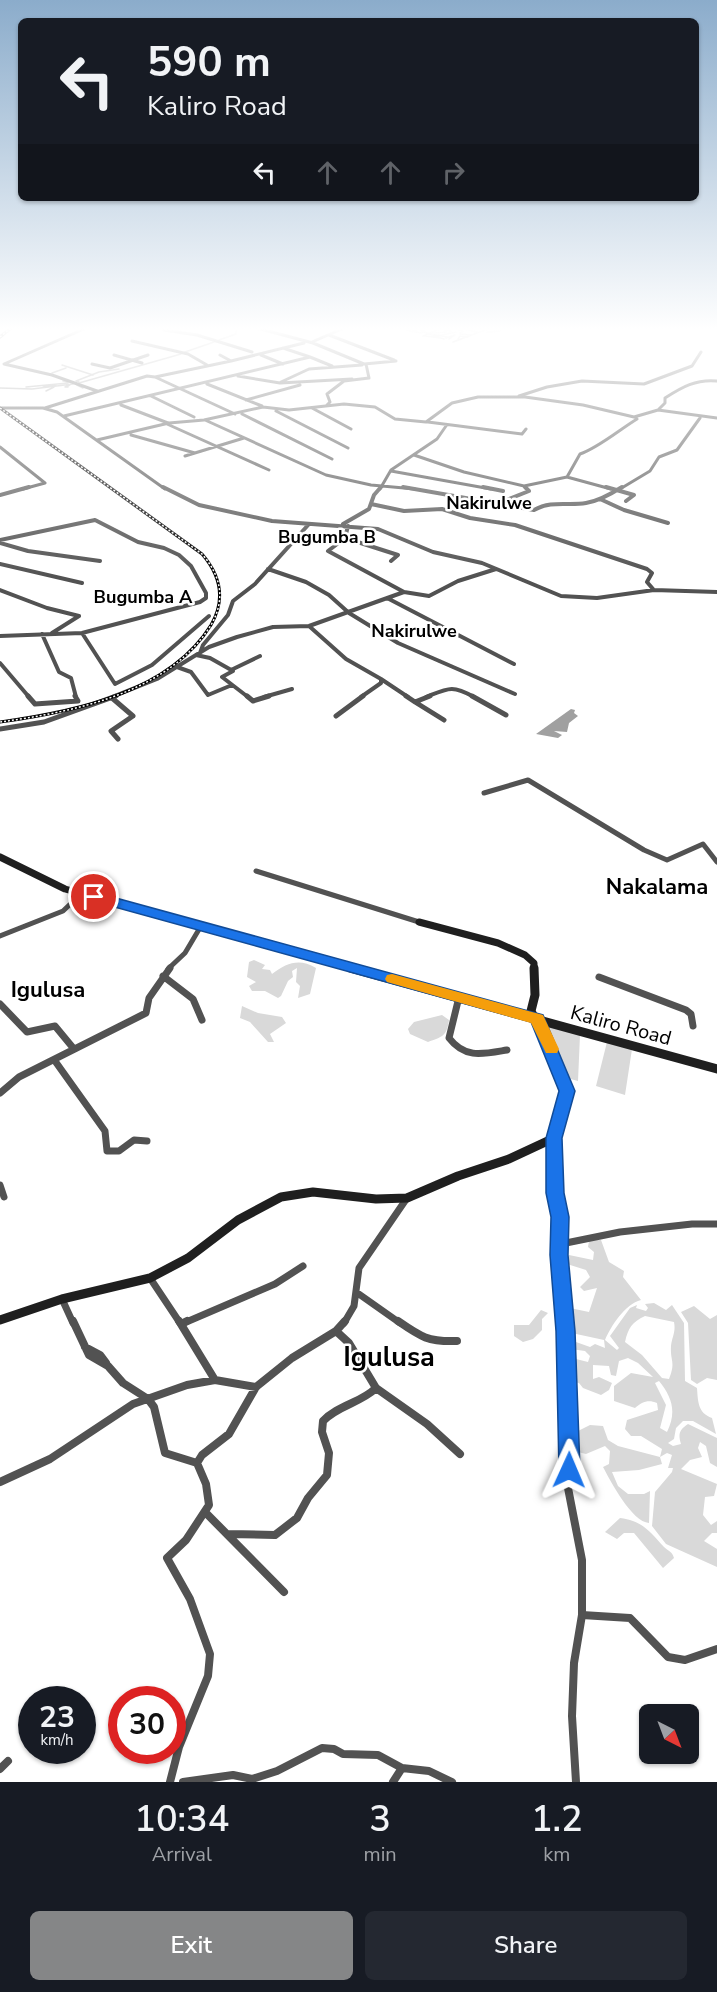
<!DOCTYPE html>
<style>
:root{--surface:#171b24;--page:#242831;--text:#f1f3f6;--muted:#9ea1a6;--accent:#858687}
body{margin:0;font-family:"Nunito Sans",sans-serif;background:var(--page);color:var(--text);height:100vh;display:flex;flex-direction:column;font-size:22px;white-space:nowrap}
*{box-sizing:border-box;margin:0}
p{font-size:20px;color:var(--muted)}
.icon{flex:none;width:33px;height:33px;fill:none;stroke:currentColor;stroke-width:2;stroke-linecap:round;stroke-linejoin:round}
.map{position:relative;height:1782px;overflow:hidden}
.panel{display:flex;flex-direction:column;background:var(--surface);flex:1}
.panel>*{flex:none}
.top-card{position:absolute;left:18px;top:18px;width:681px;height:183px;border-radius:9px;box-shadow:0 2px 4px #0004;background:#171b24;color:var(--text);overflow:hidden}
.needle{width:39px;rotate:138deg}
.controls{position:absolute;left:639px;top:1704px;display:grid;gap:12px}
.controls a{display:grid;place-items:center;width:60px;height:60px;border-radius:9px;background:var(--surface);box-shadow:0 2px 4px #0004;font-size:30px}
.speed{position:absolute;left:18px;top:1686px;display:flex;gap:12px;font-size:30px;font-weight:700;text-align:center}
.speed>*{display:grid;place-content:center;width:78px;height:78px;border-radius:50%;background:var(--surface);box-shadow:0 2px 4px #0004;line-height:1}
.speed small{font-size:15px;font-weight:400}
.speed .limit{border:9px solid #d22;background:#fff;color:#111}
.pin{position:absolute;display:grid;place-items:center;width:51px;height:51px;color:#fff;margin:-26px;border:3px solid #fff;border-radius:50%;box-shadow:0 2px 6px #0007}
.me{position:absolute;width:66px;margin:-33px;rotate:1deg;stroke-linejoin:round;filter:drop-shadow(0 0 4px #0008)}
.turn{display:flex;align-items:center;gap:21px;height:126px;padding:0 30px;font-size:27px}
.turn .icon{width:78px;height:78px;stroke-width:2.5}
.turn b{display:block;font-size:42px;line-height:51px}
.lanes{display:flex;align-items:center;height:57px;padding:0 30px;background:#0003;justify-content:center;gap:30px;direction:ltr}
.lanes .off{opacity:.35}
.eta{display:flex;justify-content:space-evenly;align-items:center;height:102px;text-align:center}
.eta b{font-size:36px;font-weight:600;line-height:42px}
.action{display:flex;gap:12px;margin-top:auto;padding:12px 30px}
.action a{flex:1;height:69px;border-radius:9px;background:var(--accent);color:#fff;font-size:24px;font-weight:600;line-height:69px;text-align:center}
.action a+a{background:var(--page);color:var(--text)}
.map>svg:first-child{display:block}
</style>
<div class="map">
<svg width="717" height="1782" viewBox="0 0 717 1782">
<rect width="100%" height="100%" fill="#fff"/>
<path fill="#d9d9d9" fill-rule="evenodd" d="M254,960L265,965L262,969L270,970L272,974C287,963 299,958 316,968L310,994L298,998L300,986L296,982L297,968L292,971L293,977L288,981L281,996L278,998L265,991H252L249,986L256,982L247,977L249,962Z
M242,1006L258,1013L282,1017L286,1023L270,1034L274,1042H268L250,1022L240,1018Z
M442,1015L449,1020C447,1036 442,1037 428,1042L410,1034L408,1029L414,1022Z
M542,1025L580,1035L578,1081L563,1077Z
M607,1042L632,1049L625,1095L596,1086Z
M593,1239L601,1240L609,1262L624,1271L623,1277L641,1300C625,1304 611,1326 605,1340L617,1350L619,1348L610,1336L630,1308L637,1305L636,1308L646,1311L648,1308L645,1304L654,1303L666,1310L672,1305L684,1323L685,1381L697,1388C698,1402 698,1413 712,1418L716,1434L693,1421H683L676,1428L674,1439L668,1443L673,1446L681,1444C678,1434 679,1430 688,1424L717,1438V1467L710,1463L706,1446L700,1442L698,1448L702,1457L690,1460L681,1469L717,1484L714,1496L705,1497L703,1515L711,1525L717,1521V1533H712L704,1541L717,1549V1567L666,1544L652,1526L655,1492L672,1472L673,1468H668L672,1455L667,1453L660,1457L662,1464L639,1470L612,1472L618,1486L628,1494H644L650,1491L649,1523C632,1522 611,1482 603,1467L609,1464L610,1451L605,1446L586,1454L570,1450V1435L590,1425L603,1426L608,1440L618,1446L660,1457L662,1449L641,1436H631L625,1429L627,1420L658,1410L657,1403C648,1399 642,1402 635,1408L614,1401V1386L631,1373L653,1377L638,1363L628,1358L619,1361L616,1376L611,1375L609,1366L593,1365V1379L599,1377L612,1383L609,1390L601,1395L583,1388L579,1383L574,1382L570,1387L568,1357L588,1362L590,1356L585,1351L571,1349L569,1343L576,1342L590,1347L595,1344L605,1348L604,1340L567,1332L565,1307L589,1312L597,1288L584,1291L580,1287L590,1277L586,1270L567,1264L569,1255L593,1260L594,1252L588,1247L589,1241ZM645,1316L674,1322C676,1332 672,1337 671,1346C670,1362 676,1361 669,1379L662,1378L642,1355L625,1342C628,1328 632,1322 645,1316ZM659,1381C672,1397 677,1412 667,1432L660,1428L666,1405L655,1383Z
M694,1306L710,1319L717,1315V1380L707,1378L697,1384L691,1380L688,1323L681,1312Z
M541,1310L548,1313L542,1319V1330L533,1339L523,1342L514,1336V1325H529Z
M620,1518C643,1521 650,1532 664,1547C669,1552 672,1551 674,1558L663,1568L634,1533H624L617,1539L605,1532Z"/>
<path fill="#a0a0a0" d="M571,709L575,710L574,713L578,716L569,723L567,732L554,731L562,735L558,738L536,734Z"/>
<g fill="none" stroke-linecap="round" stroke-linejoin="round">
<path stroke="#a0a0a0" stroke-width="1.5" d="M402,328L410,329
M423,328L420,330L425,331
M451,328L463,331L460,333
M451,328L444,330L451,331
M465,329L477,332
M406,330L421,333
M413,330L418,329
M414,331L417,330
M422,332L447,337
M487,332L500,331
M435,333L446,332
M429,334L444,339
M460,334L470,335
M423,336L442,328
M425,336L441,338
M433,337L456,332
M446,338L455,335
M449,339L455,335
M458,339L460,336L468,337
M219,340L236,334V328
M453,342L490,328
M185,352L214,342
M62,365L93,375
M52,373L66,368
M63,381L68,382
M79,382L76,381L99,372L119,369
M79,383L181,354
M77,385L83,388
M43,386L56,385
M26,387L68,383
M68,387H65L70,385
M0,388L32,389L73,384
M46,391L54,387"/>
<path stroke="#525252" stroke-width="3" d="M86,328L4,364L52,375L97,391
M257,328L313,343L364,364L396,361
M164,330L197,335L252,352
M329,335L394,360
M132,341L188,354L207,365
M312,342L344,328
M283,348L310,357
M114,355L142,363
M220,355L231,361L304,343
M261,355L283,364
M92,364L110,368L148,355
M238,376L280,383L352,379
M155,377L231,361
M281,382L309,369L362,365
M207,384L262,406
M151,396L194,417
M519,396L547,387L582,381L644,384L692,366L701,352
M246,400L300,385
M121,405L168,423
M327,405L330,402L327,394L344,381L369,378L366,364
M0,408H43L57,412L165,489
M45,408L147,376L155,377L235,414
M312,408L351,429
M658,410L665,403V398C682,387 696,379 717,381
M276,411L348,448
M242,414L332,459
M64,416L310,357L332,366
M205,420L326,475L371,485L415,489
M428,422L522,434L526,429
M167,424L269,470
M131,435L195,453
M97,440L169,423L204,420L263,407L289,410L344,404L375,407L395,419L426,422L452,403L478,397H525L583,405L634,417L658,410L717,418
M0,447L45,483L23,489
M414,455L464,472L524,486
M185,456L244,438
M391,471L491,489
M567,477L611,489
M380,489L391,470L437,439L446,426
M527,489L524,486L567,477L580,454C598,448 619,430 637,419L635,417
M620,489L650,471L659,457L677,450L700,418"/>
<path stroke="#525252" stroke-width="4" d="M163,487L199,505L272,521L378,529L433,552L482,563L561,596L597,598L654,590L717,592
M403,487L534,510C552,500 567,506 586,503C599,501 611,494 622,487
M483,487L503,491
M606,487L634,495L626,501
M0,495L29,487
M600,499L624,510L668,523
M371,504L404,511L442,509L470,518L515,525L647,569L652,573L647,582L653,589
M504,506V501L529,491L525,487
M343,524L369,509L374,495L381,487
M348,526L345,538L328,551L404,592
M345,538L398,555L391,561
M0,540L95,520L138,542L164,548L179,555L191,566L206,593V598L200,602L82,633L0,636
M0,543L28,551L100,561
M0,564L82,583
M268,569L306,582L329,595L349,613L398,643L515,694
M0,590L47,608L79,616
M389,599L514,664
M309,626L346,659L381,679V683L361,697
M52,633L79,616
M82,633L115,684L152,665L209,616
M42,634L59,672L71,678L76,697
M200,653L203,645L228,615L233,601L255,584L309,524
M196,655L210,658L233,671L222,677L248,697
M0,663L29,697
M177,667L191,672L208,695L232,685
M231,670L260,656
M381,679L408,697
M112,697L157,679L209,647L237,637L273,627L309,626L404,592L429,596L458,581L496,569
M264,697L292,689
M426,697C449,688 452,685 474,697"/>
<path stroke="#525252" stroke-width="5" d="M28,696L35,704L78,701L75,696
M247,696L253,701L269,696
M406,696L415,702
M430,696L415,702L444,720
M472,696L506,715
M112,698L133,716L111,731L118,739
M336,716L363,696
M0,729L44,722L116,696
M484,793L528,780L644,850L667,860L703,844L717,862
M256,871L419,922
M0,936L63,911L82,893
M168,969L185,953L201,926"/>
<path stroke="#525252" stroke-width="7" d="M163,976L193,999L202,1020
M599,977L686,1010L691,1014L693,1026
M459,997L449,1038C465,1059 483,1054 507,1050
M0,1004L27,1032L55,1026L74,1049
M55,1061L105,1131L107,1151H119L134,1140L147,1141
M0,1093L19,1077L146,1013L149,998L170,968
M554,1138L564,1323
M0,1185L4,1197
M561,1244L620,1232L692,1224H717
M150,1278L180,1323
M356,1292L400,1323
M62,1299L73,1323
M184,1323L275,1284L303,1266
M344,1323L354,1306L359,1268L407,1198"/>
<path stroke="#525252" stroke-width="8" d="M73,1321L89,1355L108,1366L123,1383L148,1399L154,1407L165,1453L197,1463
M179,1321L215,1380
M398,1321C421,1337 428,1342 457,1341
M564,1321L571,1452L568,1488L582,1560V1615L574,1663L572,1716L576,1782
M181,1324L187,1321
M336,1331L349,1343L376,1388L427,1424L460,1454
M85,1347L100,1355L106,1363
M0,1482L50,1459L133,1404L187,1385L215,1380L256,1387
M206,1513L284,1592
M228,1534L275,1535L297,1518L308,1498L327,1475L329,1453L322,1432L323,1421C338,1405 361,1403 376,1388
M582,1615L630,1618L668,1657L685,1660L717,1649
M0,1769L8,1761
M170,1782L179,1747L208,1676L210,1654L190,1599L167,1558L186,1540L209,1505L206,1484L197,1463L202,1455L229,1434L256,1387L292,1358L336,1331L345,1321
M183,1782L233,1775L252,1779L277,1771L322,1748L334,1749L343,1754L378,1755L402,1768L429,1771L452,1782
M393,1782L402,1768"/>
<path stroke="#1f1f1f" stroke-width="7" d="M0,857L65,889L355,969
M419,922L498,943L525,955L534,963V969"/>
<path stroke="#1f1f1f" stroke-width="9" d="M350,968L717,1069
M0,1320L62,1299L150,1278L188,1258L238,1220L281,1197L313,1192L376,1199L407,1198L458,1176L509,1159L554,1138L562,1114L566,1086L531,1011L535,995L534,968"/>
<defs>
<path id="rail" d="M0,337L11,328
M0,408L202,554C221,576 226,599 211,625C169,693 73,712 0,722"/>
</defs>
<use href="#rail" stroke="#000" stroke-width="3"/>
<use href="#rail" stroke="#fff" stroke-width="1.5" stroke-dasharray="2" stroke-linecap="butt"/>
</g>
<linearGradient id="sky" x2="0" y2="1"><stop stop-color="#8baccb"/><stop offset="0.57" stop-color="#fff"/><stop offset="1" stop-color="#fff" stop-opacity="0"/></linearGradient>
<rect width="717" height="577" fill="url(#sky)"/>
<path fill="#1a73e8" stroke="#114b97" stroke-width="1.5" d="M94,892L543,1015L575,1091L562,1138L564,1193L569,1217L568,1255L575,1331L580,1470L577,1477L569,1480L562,1477L559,1470L556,1331L550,1255L551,1217L546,1193V1138L559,1091L531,1022L89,900V894Z"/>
<path fill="#f59e0b" d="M392,974L543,1015L559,1049L557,1053H546L531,1023L387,982L385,979L387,975Z"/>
<g text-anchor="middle" stroke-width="5" stroke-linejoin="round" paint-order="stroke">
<g font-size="18" font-weight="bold" fill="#000" stroke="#fff">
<text x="489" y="509">Nakirulwe</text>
<text x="327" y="543">Bugumba B</text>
<text x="143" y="603">Bugumba A</text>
<text x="414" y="637">Nakirulwe</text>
</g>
<g font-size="20" fill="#000" stroke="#fff">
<text transform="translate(621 1025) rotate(15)" y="7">Kaliro Road</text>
</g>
<g font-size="22" font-weight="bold" fill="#000" stroke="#fff">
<text x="657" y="894">Nakalama</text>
<text x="48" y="997">Igulusa</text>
</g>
<g font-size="27" font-weight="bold" fill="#000" stroke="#fff">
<text x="389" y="1366">Igulusa</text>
</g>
</g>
</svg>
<div class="controls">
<a><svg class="needle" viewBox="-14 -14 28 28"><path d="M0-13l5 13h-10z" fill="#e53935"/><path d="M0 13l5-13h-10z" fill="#9ea1a6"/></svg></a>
</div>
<div class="speed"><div>23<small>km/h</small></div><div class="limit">30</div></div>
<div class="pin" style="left:94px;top:897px;background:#d93025"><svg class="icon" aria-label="arrive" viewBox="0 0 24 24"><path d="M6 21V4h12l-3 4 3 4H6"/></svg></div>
<svg class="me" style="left:569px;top:1470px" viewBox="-20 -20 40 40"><path d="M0-17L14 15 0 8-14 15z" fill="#1a73e8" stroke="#fff" stroke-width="4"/></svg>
<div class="top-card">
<div class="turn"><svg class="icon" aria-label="left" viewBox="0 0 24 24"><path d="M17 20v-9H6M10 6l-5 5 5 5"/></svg><div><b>590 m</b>Kaliro Road</div></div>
<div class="lanes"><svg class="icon" aria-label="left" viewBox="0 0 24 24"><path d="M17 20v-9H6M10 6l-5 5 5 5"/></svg><svg class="icon off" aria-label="ahead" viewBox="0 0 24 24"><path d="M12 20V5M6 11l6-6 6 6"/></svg><svg class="icon off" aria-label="ahead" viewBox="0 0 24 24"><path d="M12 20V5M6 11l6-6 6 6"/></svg><svg class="icon off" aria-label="right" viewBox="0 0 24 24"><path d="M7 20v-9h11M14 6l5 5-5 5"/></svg></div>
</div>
</div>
<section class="panel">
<div class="eta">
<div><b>10:34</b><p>Arrival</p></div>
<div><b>3</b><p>min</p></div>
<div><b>1.2</b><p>km</p></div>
</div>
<div class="action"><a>Exit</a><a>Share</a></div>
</section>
